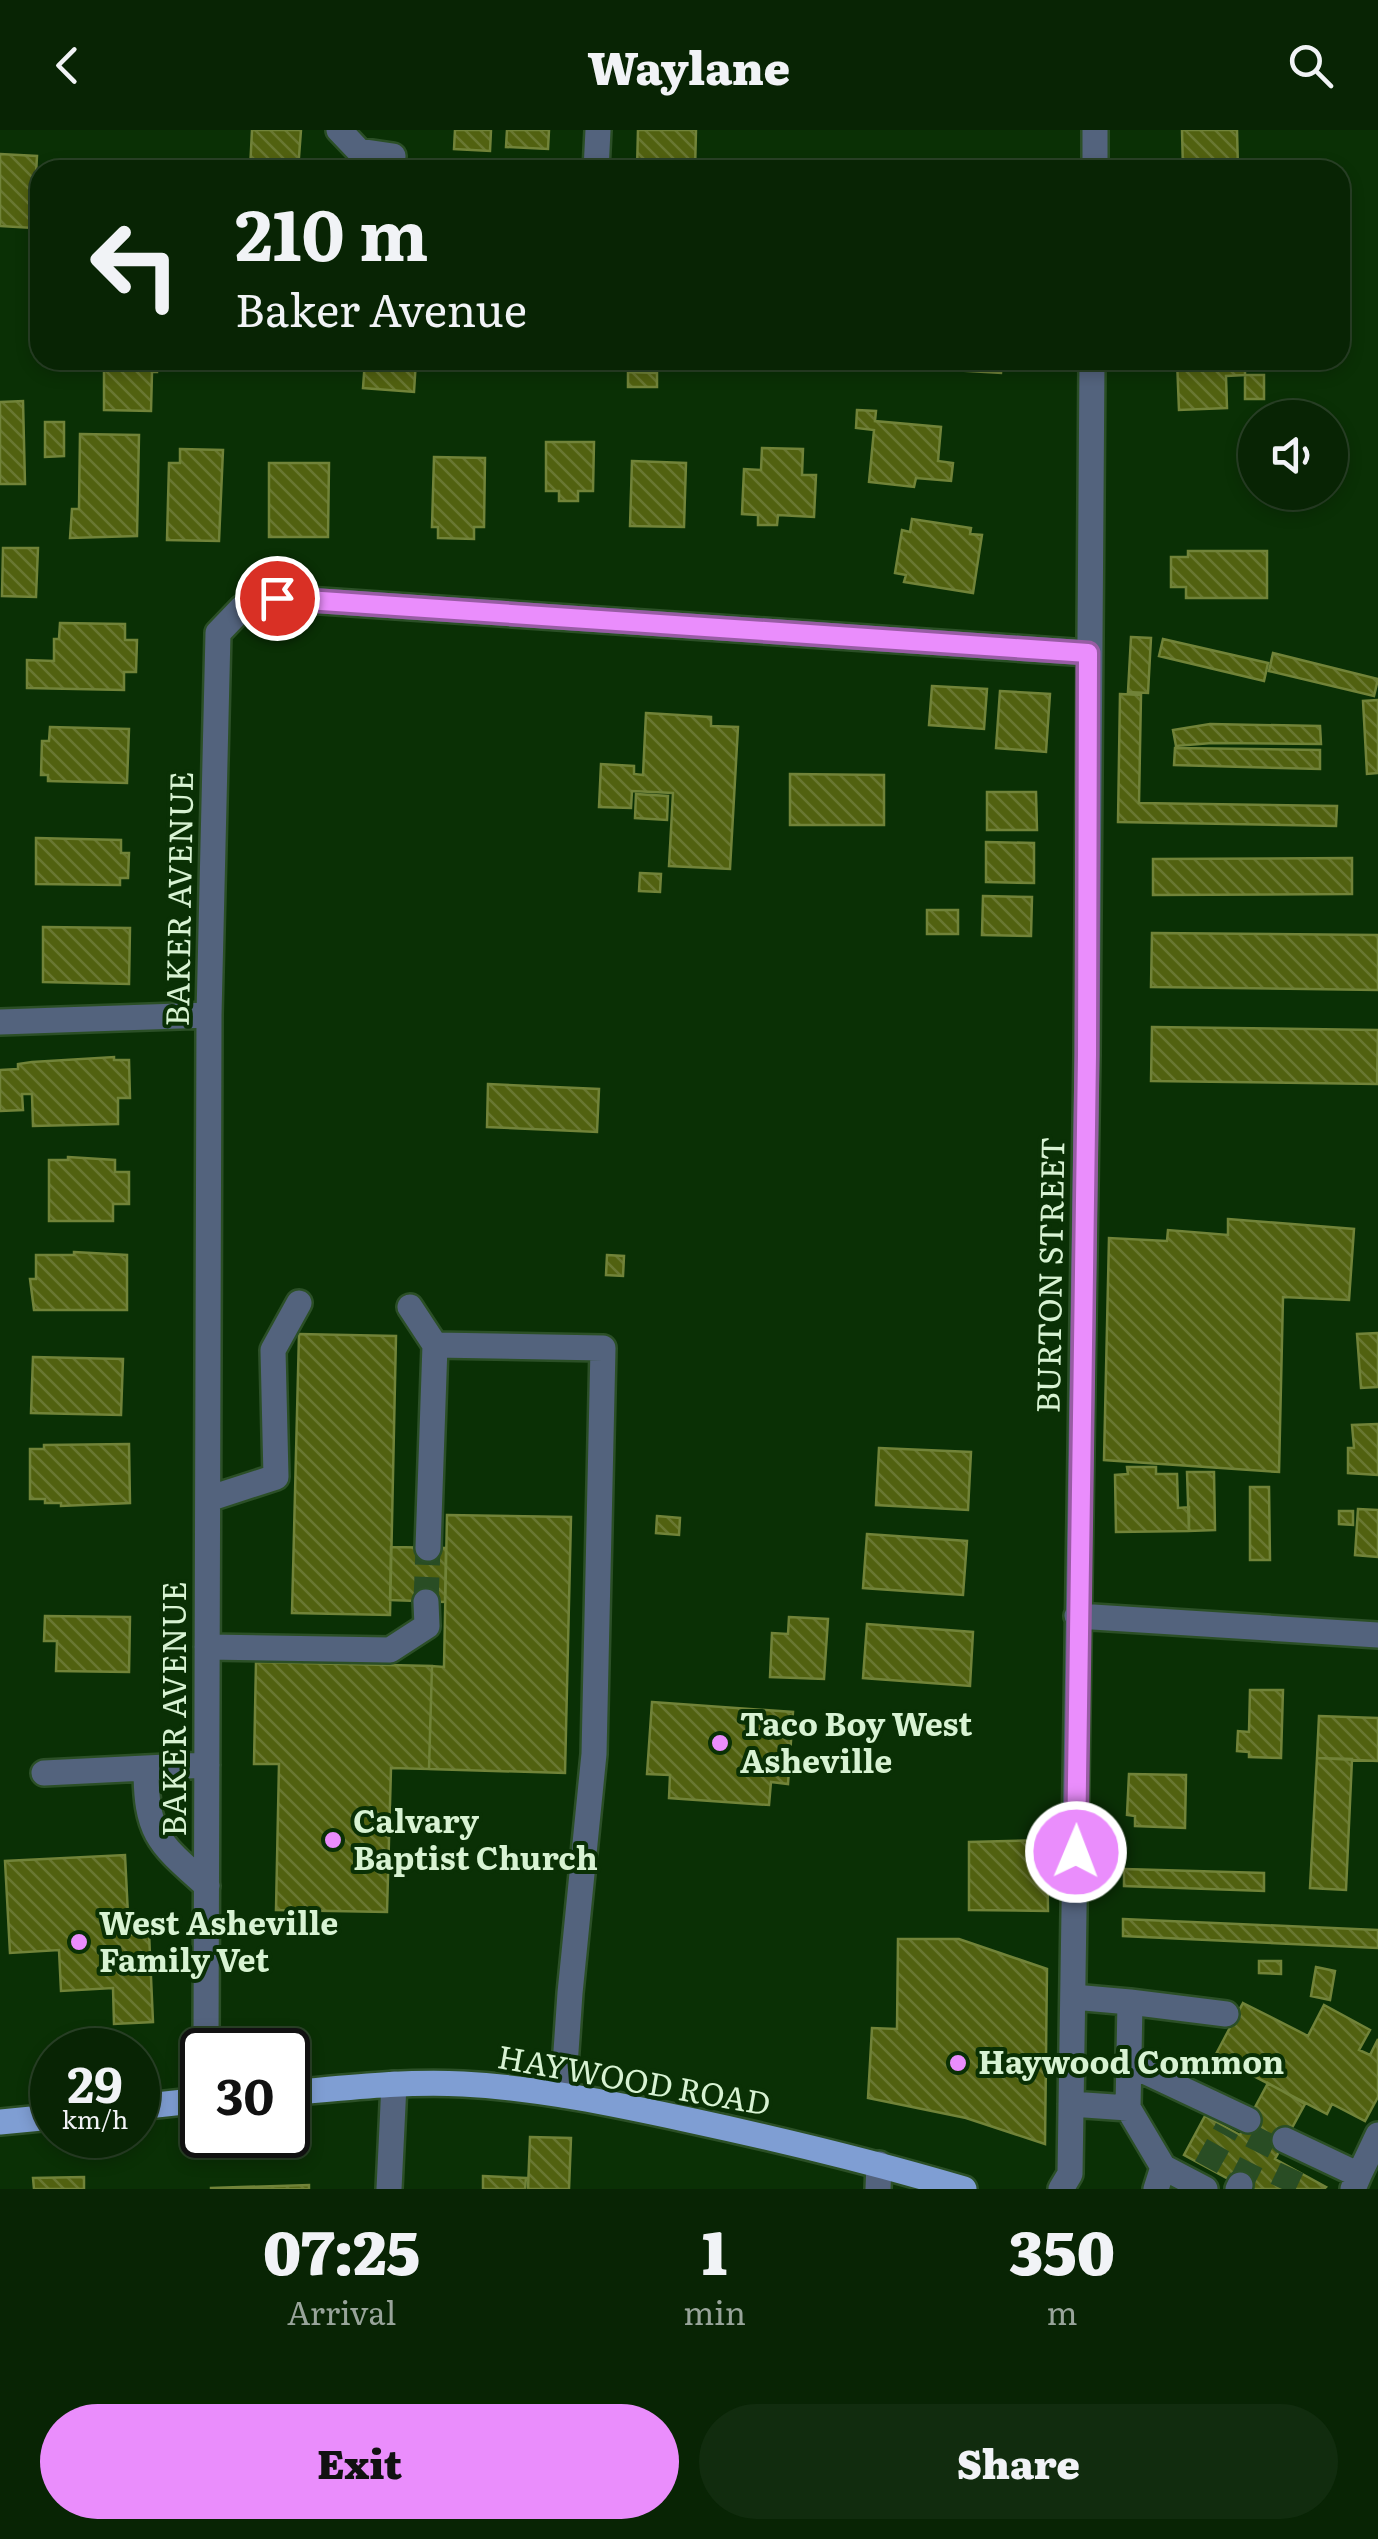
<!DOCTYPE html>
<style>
:root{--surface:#082404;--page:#112c0e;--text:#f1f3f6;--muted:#98a49a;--line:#294126;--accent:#ea8dfc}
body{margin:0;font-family:Literata,serif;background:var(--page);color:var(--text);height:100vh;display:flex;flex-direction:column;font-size:38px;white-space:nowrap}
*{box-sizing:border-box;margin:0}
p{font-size:32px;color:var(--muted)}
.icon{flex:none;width:55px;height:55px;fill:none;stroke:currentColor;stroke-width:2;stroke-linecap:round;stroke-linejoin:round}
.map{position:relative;height:2059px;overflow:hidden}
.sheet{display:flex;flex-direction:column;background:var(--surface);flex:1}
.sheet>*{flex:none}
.guide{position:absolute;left:30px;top:30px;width:1320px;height:210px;border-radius:30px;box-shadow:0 5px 15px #0003,0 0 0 2px var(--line);background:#082404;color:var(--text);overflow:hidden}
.tools{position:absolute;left:1238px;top:270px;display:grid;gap:20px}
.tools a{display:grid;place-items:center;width:110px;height:110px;border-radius:50%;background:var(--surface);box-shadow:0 5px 15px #0003,0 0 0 2px var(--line);font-size:50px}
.speed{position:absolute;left:30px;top:1898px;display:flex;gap:20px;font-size:50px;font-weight:700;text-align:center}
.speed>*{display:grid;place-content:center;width:130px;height:130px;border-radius:50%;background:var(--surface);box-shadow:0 5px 15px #0003,0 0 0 2px var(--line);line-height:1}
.speed small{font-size:25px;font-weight:400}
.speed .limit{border:5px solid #111;border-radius:15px;background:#fff;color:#111}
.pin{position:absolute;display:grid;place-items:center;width:85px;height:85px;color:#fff;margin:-42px;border:5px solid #fff;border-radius:50%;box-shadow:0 2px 10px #0007}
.me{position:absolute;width:110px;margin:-55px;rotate:1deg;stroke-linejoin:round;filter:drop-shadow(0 0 8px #0008)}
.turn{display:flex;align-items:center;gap:35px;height:210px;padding:0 40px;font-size:45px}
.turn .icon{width:130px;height:130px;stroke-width:2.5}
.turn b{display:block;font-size:70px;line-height:85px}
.eta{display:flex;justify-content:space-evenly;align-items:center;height:170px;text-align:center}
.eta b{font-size:60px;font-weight:800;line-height:70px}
.cta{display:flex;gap:20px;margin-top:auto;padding:20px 40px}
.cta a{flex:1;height:115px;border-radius:60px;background:var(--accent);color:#111;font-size:40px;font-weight:800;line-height:115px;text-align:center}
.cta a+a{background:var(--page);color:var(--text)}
header{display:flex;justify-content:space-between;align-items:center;height:130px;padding:0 40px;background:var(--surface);font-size:45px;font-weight:800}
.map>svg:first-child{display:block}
</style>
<header><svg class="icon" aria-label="back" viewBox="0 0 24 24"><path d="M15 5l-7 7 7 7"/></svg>Waylane<svg class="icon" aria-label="search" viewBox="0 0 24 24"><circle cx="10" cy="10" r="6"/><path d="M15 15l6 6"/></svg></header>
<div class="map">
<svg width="1378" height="2059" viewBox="0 0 1378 2059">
<defs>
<pattern id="building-back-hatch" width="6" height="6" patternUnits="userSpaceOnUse" patternTransform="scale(2.5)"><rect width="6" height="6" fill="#516110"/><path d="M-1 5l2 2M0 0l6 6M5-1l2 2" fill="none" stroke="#697832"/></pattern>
</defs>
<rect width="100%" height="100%" fill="#0a3005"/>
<path fill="url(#building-back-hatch)" stroke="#718339" stroke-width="2.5" d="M252,0H301L298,40H250Z
M455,0H491L490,21L454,19Z
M507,0H549L548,19L506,17Z
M638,0H696L695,40H637Z
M1182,0H1237L1238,40H1183Z
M0,24L37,26L33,98L0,96Z
M104,230H157V242H152L151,281L104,280Z
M365,230H416L414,262L363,258Z
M952,230H1002L1001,243L952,240Z
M1177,230H1245V245L1226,246L1227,278L1179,280Z
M628,242L657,243V257H628Z
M1245,245H1264V269H1245Z
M23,271L25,354H0V272Z
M857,280L876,281L875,291L941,297L938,331L953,333L951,351L916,348L914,357L869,352L874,300L856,298Z
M45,292H64V326L45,327Z
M80,304L139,305L137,406L70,408L72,379H79Z
M546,312H594L593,361H578V371H559V361H546Z
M762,318L803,319L802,345H816L814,387L778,385L777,395H758V385L742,384L744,339L761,340Z
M180,319L223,320L219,411L167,410L169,333H180Z
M434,327L485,328L484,397H474V409L438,408V397H432Z
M632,331L686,333L684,397L630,396Z
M269,333H329L328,407H269Z
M912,389L971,398L970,404L982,405L973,463L904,452L906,445L895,443L902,400L910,402Z
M3,418H38L36,467L2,466Z
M1188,421H1267V468H1186V457H1171V427H1188Z
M60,493L125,494V510H137L136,542H124V560L27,558V530L54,531V509H59Z
M1131,507L1151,508L1148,563L1128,562Z
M1163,509L1268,533L1264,551L1159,526Z
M1273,523L1378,549L1374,566L1269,541Z
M932,556L987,559L984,599L929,595Z
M1000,561L1050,564L1046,622L996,618Z
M1120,564L1141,565L1139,673L1337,676L1336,696L1118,692Z
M1378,570V643L1367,644L1363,571Z
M646,583L711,587V596L738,597L730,739L669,736L673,663L632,661L631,678L599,677L601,634L634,636V644L643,645Z
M1210,594L1320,596L1321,614L1212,613L1176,616L1173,600Z
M50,597L129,599L127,653L48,651V645H41L42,611H49Z
M1175,618L1320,620V639L1174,635Z
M790,644L884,645V695H790Z
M987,662H1036L1037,700H987Z
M636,664L668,666L667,690L635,688Z
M36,708L121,710V723H129L128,748H120V755L36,754Z
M986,712L1034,713V753L986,752Z
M1352,728V764L1153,765V729Z
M640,743L661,744L660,762L639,761Z
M983,766L1032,767L1031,806L982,805Z
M927,780H958V804H927Z
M43,797L130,798L129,854L43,852Z
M1152,803L1378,805V860L1151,857Z
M1152,897L1378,900L1377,954L1151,951Z
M114,927V930H129L130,968H118V994L33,996L32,964H22L23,980L0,981V940L18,939V934L32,932Z
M488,954L599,959L597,1002L487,997Z
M68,1027L115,1030V1042H129V1074H113V1091H49V1030H68Z
M1228,1089L1354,1099L1349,1170L1283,1167L1279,1342L1104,1330L1109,1108L1167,1111L1168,1100L1228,1105Z
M74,1122L127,1125V1180H34L30,1149H36V1125H74Z
M607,1125L624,1126L623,1146L606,1145Z
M1378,1203V1257L1361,1258L1357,1204Z
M299,1204L396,1206L390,1485L292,1483Z
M33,1227L123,1229L121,1285L31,1283Z
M1378,1294V1345L1348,1343V1318H1354L1352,1295Z
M129,1314L130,1373L61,1376V1373H45V1369H30V1319H44V1315Z
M879,1318L971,1322L968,1380L876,1375Z
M1127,1337H1156V1344H1177L1178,1378L1189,1377V1401L1116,1402L1115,1345L1128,1344Z
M1187,1342H1214L1215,1400L1189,1401Z
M1250,1357H1269L1270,1430H1250Z
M1358,1379L1378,1380V1427L1355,1425Z
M1339,1381H1353V1395L1339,1394Z
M447,1385L571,1387L565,1643L429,1639L432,1536L444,1537Z
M657,1386L680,1388L679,1405L656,1403Z
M867,1404L967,1411L963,1465L863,1458Z
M391,1417L446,1418L445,1472L390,1470Z
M45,1486L130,1487L129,1542L56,1541L57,1511H44Z
M789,1487L828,1489L824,1549L770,1547L772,1503L788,1504Z
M867,1494L973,1502L970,1556L863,1548Z
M256,1532L432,1536L429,1639L391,1638L387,1782L276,1780L279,1634H254Z
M1250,1560H1283L1281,1628L1249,1627V1622L1237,1621L1238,1601L1249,1602Z
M652,1572L793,1582L788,1654L771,1652L769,1675L669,1668L670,1645L647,1644Z
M1319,1586L1378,1588V1631L1317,1628Z
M1317,1628L1352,1629L1346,1760L1310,1758Z
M1129,1644L1186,1645L1185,1698L1135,1696V1686L1127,1685Z
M1047,1710L1048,1781L969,1780V1712Z
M125,1725L129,1805L149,1803L153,1892L114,1894L113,1858L61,1861L59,1820L10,1823L5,1731Z
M1124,1739L1264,1743V1761L1124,1756Z
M1123,1789L1378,1800V1818L1123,1806Z
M898,1809H959L1047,1839L1045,2014L966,1988L868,1968L872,1898L897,1899Z
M1259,1831H1281V1844L1259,1843Z
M1316,1837L1335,1841L1330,1870L1311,1866Z
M1243,1873L1308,1906L1324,1875L1370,1900L1359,1920L1370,1925L1378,1909V1967L1365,1991L1332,1974L1327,1984L1215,1926Z
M1268,1953L1305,1974L1275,2029L1326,2057L1324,2059H1247L1184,2025L1205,1986L1240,2005Z
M530,2007L571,2008L569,2059H528Z
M483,2046L526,2048L525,2059H483Z
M84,2047V2059H34L33,2048Z
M309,2055V2059H211V2058Z"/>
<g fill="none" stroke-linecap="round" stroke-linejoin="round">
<path stroke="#294d24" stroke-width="25" stroke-dasharray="25 12" stroke-linecap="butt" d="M426,1472L428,1418
M1206,2037L1227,1999
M1240,2055L1267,2001
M1282,2059L1292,2038"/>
<defs>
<path id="minor" d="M339,0L359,21L393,26
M596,40L598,0
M1095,40V0
M0,892L209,885
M410,1177L435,1215L603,1218L594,1624L570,1863L563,1965
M208,1369L276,1347L273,1220L299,1173
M428,1418L435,1215
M1077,1486L1378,1505
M207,1517L390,1520L427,1496L426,1472
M146,1638C146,1705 159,1713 207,1756
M44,1643L207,1635
M1073,1867L1130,1872L1128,1978L1163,2037
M1130,1872L1226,1884
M206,1920L209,885L218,503L242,478L277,468L1088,523
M1129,1934L1248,1990
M1071,1974L1128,1978
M1285,2010L1359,2045L1353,2059
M1359,2045L1378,2005
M389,2059L394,1954
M878,2059L879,2034
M1061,2059L1070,2044L1087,925L1092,230
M1156,2059L1163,2037L1205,2059
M1238,2059L1240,2055"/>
<path id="major" d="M288,1963C346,1958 404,1951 463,1954C539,1958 615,1974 689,1990C782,2010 873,2032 964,2059
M138,1977L202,1970
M0,1992L52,1987"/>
</defs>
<use href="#minor" stroke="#2b4f26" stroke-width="30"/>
<use href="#major" stroke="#2b4f26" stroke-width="30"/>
<use href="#minor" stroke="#53637d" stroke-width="25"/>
<use href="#major" stroke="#7f9ed3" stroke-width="25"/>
</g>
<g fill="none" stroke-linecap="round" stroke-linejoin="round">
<defs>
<path id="route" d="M277,468L1088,523L1087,925L1076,1722"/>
</defs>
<use href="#route" stroke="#985ca4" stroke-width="25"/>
<use href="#route" stroke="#ea8dfc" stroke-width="18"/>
</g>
<g fill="#ea8dfc" stroke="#0a3005" stroke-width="4">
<circle cx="720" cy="1613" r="10"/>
<circle cx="333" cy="1710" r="10"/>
<circle cx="79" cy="1812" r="10"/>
<circle cx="958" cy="1933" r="10"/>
</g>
<g text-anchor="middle" stroke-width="8" stroke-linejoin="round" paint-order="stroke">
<g font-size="32" fill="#d8f3d3" stroke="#0a3005">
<text transform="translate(180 769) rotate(-89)" y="11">BAKER AVENUE</text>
<text transform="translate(1051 1145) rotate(-89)" y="11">BURTON STREET</text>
<text transform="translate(175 1579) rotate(-90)" y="11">BAKER AVENUE</text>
<text transform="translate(634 1951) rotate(10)" y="11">HAYWOOD ROAD</text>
</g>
<g font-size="32" font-weight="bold" fill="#d8f3d3" stroke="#0a3005" text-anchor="start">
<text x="740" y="1606">Taco Boy West<tspan x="740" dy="37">Asheville</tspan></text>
<text x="353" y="1703">Calvary<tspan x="353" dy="37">Baptist Church</tspan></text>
<text x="99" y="1805">West Asheville<tspan x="99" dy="37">Family Vet</tspan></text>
<text x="978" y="1944">Haywood Common</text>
</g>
</g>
</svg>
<div class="tools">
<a><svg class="icon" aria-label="sound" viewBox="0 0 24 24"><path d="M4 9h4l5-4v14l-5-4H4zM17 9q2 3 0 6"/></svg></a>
</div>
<div class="speed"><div>29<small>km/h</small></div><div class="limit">30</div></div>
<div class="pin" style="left:277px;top:468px;background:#d93025"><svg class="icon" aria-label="arrive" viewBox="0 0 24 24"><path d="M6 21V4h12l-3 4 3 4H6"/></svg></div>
<svg class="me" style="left:1076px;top:1722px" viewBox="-20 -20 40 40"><circle r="17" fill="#ea8dfc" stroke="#fff" stroke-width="3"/><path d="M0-11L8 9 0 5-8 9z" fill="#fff"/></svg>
<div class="guide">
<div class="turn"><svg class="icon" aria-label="left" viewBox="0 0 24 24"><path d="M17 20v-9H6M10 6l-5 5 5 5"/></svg><div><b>210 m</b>Baker Avenue</div></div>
</div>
</div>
<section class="sheet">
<div class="eta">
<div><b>07:25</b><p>Arrival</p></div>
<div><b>1</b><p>min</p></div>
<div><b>350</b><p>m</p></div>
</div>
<div class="cta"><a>Exit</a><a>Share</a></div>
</section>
